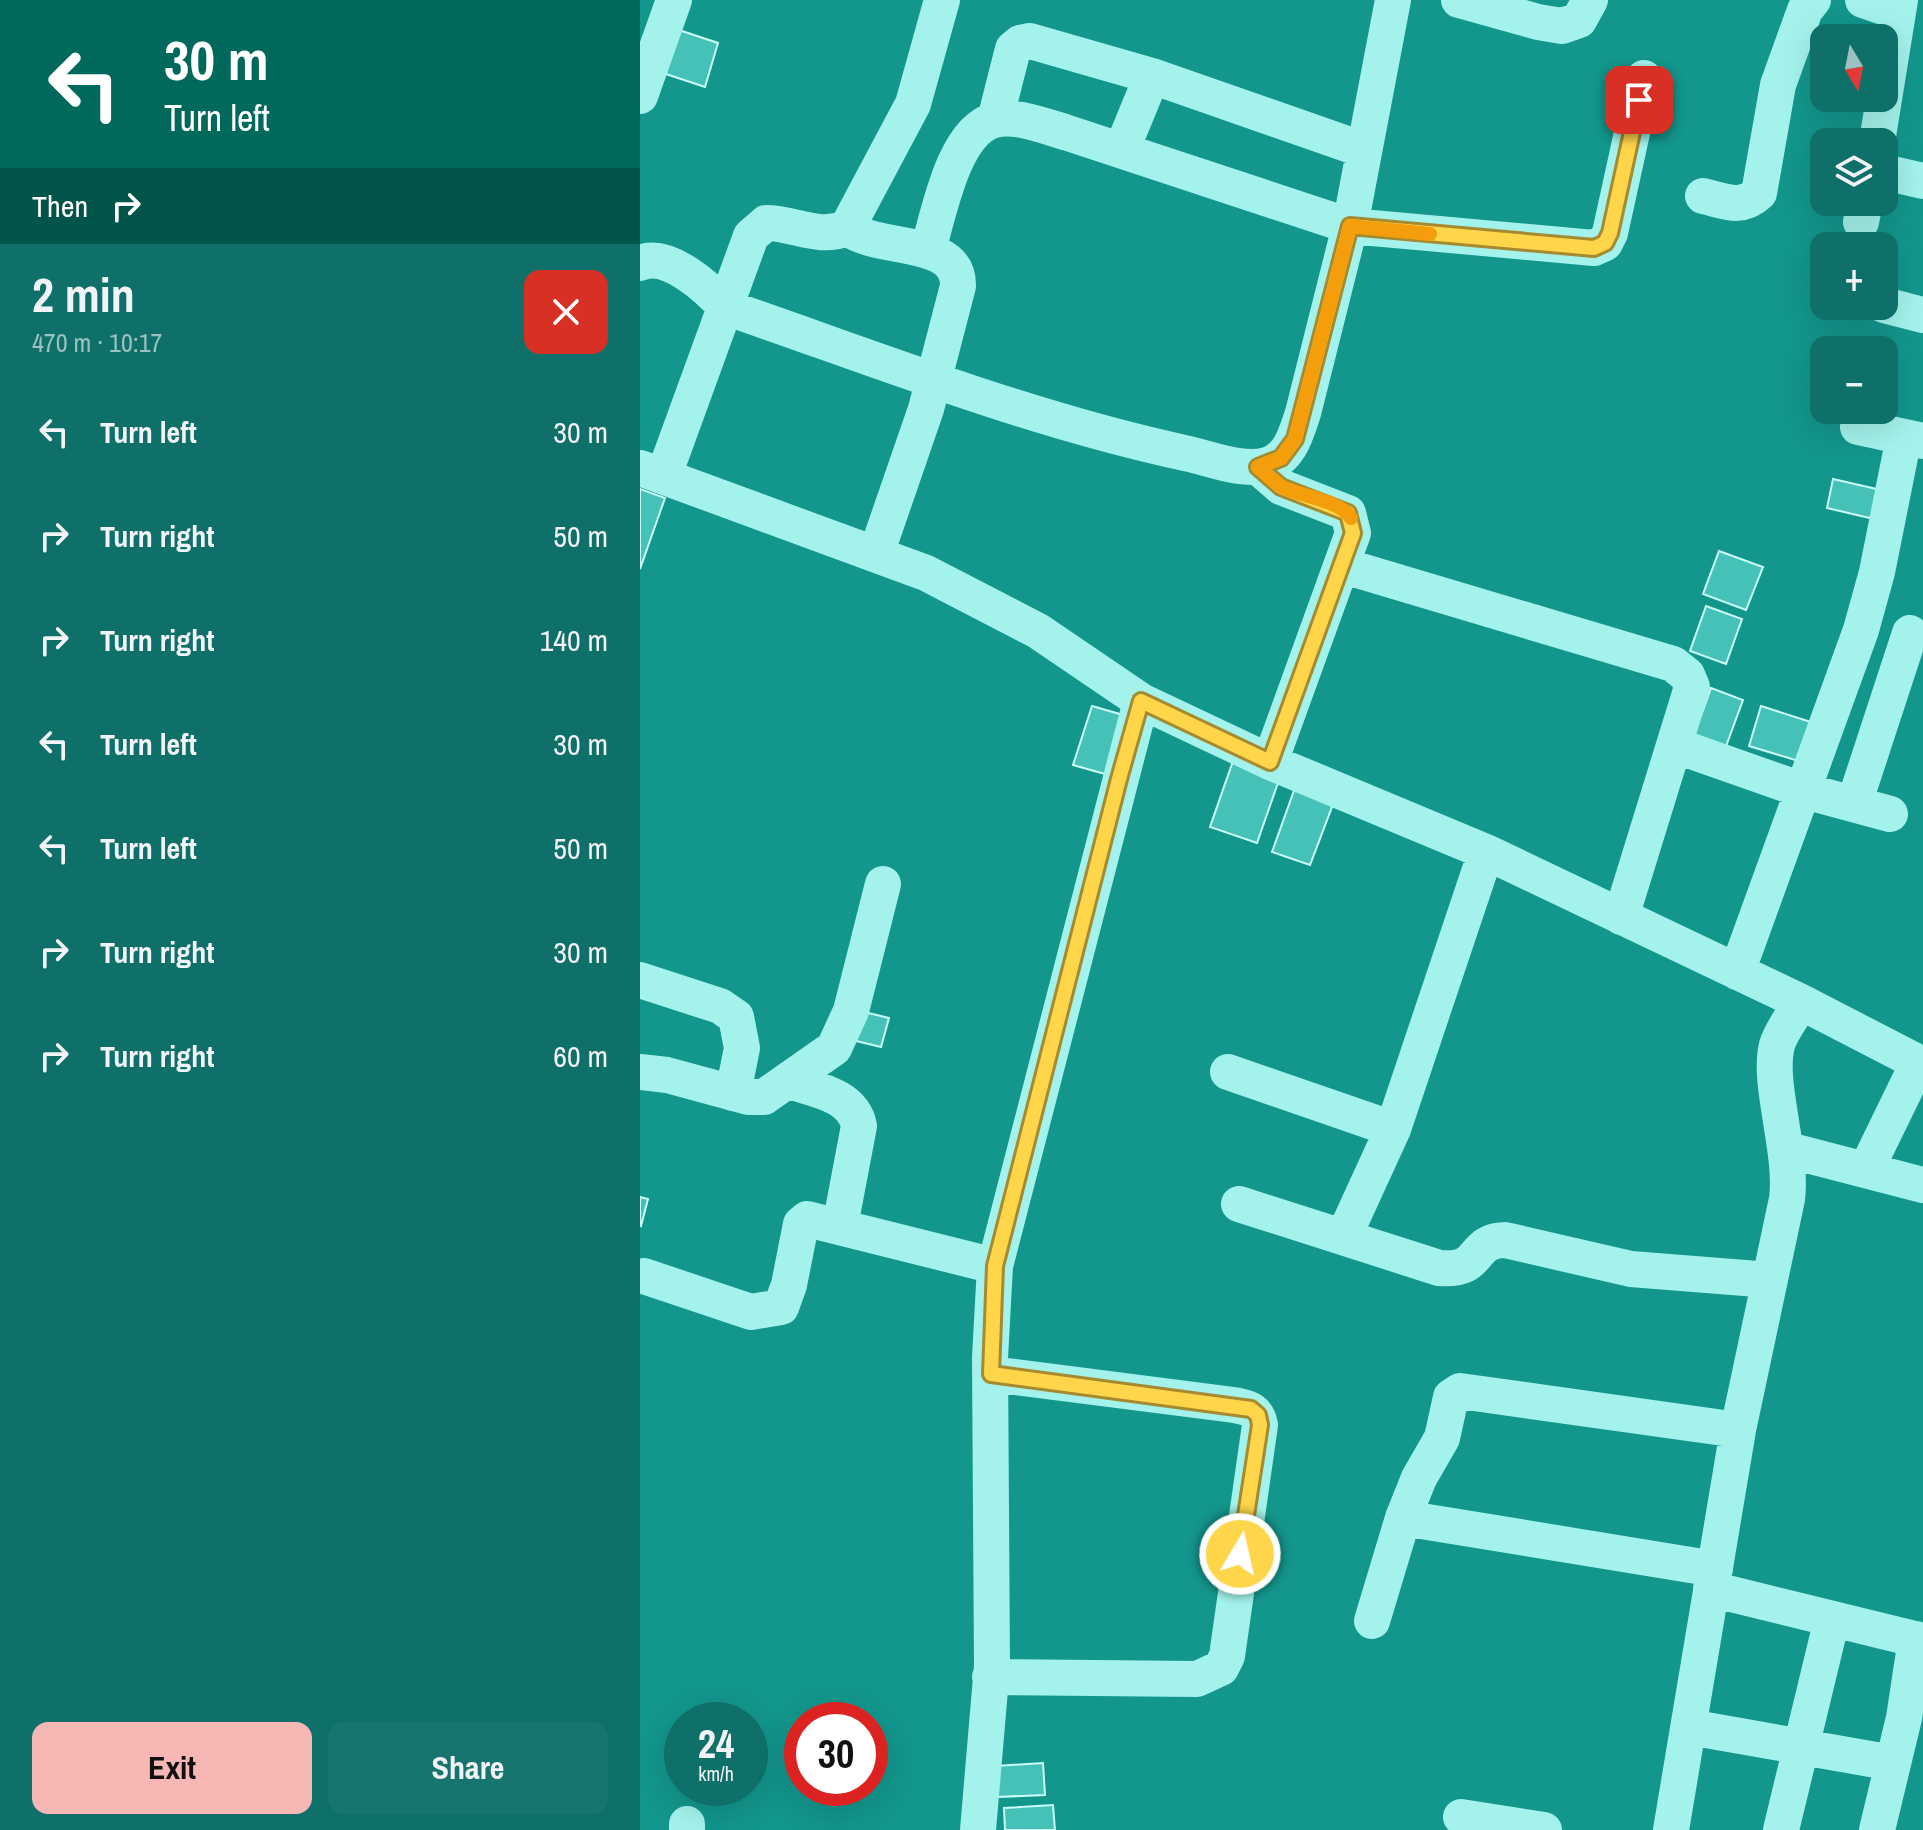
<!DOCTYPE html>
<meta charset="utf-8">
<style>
:root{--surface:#0e7069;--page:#17756f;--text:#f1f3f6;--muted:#9bc1c0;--accent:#f7b8b5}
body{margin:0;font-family:"Archivo Narrow",sans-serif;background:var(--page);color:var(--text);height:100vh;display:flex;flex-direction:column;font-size:30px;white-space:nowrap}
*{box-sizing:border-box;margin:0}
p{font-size:26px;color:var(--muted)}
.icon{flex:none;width:44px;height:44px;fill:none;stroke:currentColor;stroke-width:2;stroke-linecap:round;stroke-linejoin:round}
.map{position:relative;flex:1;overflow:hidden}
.sheet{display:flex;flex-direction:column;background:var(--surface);width:640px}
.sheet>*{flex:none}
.top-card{background:#00695c;color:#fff;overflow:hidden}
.needle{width:52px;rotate:170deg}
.buttons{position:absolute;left:1170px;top:24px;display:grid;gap:16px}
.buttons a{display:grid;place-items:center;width:88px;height:88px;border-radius:16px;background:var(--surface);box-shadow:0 8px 32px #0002;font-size:40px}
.speed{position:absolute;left:24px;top:1702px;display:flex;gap:16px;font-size:40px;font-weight:700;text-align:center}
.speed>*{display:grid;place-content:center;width:104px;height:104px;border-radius:50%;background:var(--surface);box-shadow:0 8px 32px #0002;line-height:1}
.speed small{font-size:20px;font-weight:400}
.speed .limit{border:12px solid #d22;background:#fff;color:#111}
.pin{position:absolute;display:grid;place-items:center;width:68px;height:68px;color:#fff;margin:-34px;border-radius:16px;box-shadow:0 4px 12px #0006}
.me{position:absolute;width:88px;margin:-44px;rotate:9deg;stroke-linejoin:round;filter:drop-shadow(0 0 6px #0008)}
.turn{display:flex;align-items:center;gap:28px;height:168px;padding:0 32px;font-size:36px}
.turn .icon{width:104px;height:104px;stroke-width:2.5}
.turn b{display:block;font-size:56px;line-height:68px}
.then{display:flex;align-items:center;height:76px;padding:0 32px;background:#0003;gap:16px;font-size:30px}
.round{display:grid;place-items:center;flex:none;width:84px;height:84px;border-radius:16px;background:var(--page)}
.head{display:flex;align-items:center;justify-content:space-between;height:136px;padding:0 32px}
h1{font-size:48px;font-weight:700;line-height:60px}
.button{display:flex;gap:16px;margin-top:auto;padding:16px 32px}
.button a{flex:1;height:92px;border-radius:16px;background:var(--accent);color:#111;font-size:32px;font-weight:700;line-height:92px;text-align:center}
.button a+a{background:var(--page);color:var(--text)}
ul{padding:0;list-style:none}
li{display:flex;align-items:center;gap:24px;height:104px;padding:0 32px}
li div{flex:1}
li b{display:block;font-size:30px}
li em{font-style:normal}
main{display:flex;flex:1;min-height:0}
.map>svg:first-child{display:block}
</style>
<main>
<section class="sheet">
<div class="top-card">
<div class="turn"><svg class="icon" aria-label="left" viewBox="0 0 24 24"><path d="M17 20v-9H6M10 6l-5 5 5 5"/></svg><div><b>30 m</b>Turn left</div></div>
<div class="then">Then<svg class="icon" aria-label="right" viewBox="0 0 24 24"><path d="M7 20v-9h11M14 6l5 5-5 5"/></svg></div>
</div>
<div class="head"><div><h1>2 min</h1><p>470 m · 10:17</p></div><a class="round" style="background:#d93025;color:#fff"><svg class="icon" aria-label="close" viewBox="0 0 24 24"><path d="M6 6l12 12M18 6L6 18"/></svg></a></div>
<ul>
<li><svg class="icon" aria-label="left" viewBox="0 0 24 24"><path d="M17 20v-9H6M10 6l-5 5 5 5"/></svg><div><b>Turn left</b></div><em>30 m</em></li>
<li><svg class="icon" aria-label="right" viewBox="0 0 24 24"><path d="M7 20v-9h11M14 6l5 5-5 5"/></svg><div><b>Turn right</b></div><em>50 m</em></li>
<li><svg class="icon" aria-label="right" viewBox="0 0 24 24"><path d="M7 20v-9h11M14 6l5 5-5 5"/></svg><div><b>Turn right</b></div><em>140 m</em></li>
<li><svg class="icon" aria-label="left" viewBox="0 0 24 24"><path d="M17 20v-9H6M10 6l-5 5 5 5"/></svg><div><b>Turn left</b></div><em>30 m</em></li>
<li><svg class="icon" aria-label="left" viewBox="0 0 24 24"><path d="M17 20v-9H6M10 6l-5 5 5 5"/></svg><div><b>Turn left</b></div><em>50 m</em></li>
<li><svg class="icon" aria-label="right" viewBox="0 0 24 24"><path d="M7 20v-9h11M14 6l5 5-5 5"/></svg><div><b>Turn right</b></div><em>30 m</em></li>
<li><svg class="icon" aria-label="right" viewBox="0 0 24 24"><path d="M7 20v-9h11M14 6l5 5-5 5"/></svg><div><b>Turn right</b></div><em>60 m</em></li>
</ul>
<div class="button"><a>Exit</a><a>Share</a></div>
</section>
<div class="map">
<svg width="1283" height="1830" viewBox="0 0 1283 1830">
<rect width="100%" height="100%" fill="#13968c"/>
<path fill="#45c1b7" stroke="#cbfdf8" stroke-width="2" d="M36,29L78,43L65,87L23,73Z
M1193,479L1241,490L1234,519L1187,508Z
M0,489L25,498L0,569Z
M1079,551L1123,567L1106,610L1063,594Z
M1066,606L1102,619L1086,664L1050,651Z
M1071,688L1103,700L1085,749L1053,738Z
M452,706L483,715L465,774L433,765Z
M1121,706L1177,724L1165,763L1109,746Z
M593,761L640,777L617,843L570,827Z
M656,785L695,799L670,865L632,852Z
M220,1011L249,1018L241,1047L212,1040Z
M0,1197L8,1199L1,1226L0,1225Z
M403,1763L405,1795L357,1797L356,1766Z
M413,1805L415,1830H365L364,1808Z"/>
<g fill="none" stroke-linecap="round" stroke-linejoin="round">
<path stroke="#a3f3ec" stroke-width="36" d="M819,0L898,22L922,26L939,20L950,0
M1223,0L1258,12
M0,96L34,0
M355,120L373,49L380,43L390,41L512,76L724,150
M1237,142L1260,0
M482,149L512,76
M1244,172L1283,181
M1063,196C1085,201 1101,210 1119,193L1138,85L1165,10L1173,0
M1221,222L1225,202
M207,228C241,252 319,237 318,286L286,409L236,554
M288,250C299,213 313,132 354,120C376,114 407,127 428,133L710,226L954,248L965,243L970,233L1004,78
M0,263C28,251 68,288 85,307C239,360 390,420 549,454C571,459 604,472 627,465C650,458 656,434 663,413L710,226L753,0
M1244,305L1283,315
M1218,427L1283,441
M618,467L641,487L708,513L713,533L630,762
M0,468L286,573L398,631L501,701L630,762L846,852L1161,1002L1283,1065
M24,475L111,236L126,223C155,223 178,240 207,228L273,104L302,0
M704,566L1033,664L1047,675L1052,687L981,917
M1034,745L1165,791L1250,814
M1214,804L1270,633
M1097,972L1221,630L1237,572L1264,437
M0,980L80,1006L96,1017L102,1048L93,1093
M0,1072L27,1075L108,1097H124L194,1048L211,1011L243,884
M588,1072L753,1129
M149,1081C176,1090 213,1095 219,1126L200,1226
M1148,1150L1283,1185
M1226,1170L1278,1063
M599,1204L799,1268C845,1272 828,1241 865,1240L991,1269L1130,1280
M704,1236L753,1129L846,852
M4,1276L111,1312L141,1307L149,1285L161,1224L167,1219L355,1266
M763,1518L1075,1569
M1071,1589L1283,1641
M732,1621L763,1518L779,1478L802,1438L811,1397L820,1391L1098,1430
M350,1677L557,1679L581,1668L587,1656L620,1425C617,1409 608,1408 594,1405L351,1374
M1049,1727L1253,1763
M821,1817L904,1830
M47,1824V1830
M338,1830L352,1666L350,1358L355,1266L501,701
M1031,1830L1098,1430L1147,1199C1153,1151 1127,1083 1137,1045C1141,1031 1154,1015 1161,1002
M1141,1830L1192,1619
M1237,1830L1264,1718L1276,1639"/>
</g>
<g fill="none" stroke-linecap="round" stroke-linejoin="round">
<defs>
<path id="route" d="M600,1554L620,1425L618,1415L611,1409L351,1374L355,1266L479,779L501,701L630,762L713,533L708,513L641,487L618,467L641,458L655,439L710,226L954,248L965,243L970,233L999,100"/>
</defs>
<use href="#route" stroke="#a68a30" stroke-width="20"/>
<use href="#route" stroke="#ffd54a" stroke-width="14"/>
<path stroke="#f59e0b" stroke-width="14" d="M711,518C699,499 661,497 642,487C634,482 625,473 618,467L641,458L655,439L710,226L790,234"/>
</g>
</svg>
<div class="buttons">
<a><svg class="needle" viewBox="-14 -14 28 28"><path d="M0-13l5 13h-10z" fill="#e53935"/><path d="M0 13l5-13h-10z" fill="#9bc1c0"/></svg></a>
<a><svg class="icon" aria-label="layers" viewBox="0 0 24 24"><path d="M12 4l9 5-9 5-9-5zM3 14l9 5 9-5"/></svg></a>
<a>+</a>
<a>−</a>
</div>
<div class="speed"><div>24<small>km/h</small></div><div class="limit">30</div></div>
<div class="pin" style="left:999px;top:100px;background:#d93025"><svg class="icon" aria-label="arrive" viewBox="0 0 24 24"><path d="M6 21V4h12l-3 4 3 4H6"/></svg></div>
<svg class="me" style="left:600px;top:1554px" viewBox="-20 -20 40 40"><circle r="17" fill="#ffd54a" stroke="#fff" stroke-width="3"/><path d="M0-11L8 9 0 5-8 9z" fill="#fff"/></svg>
</div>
</main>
